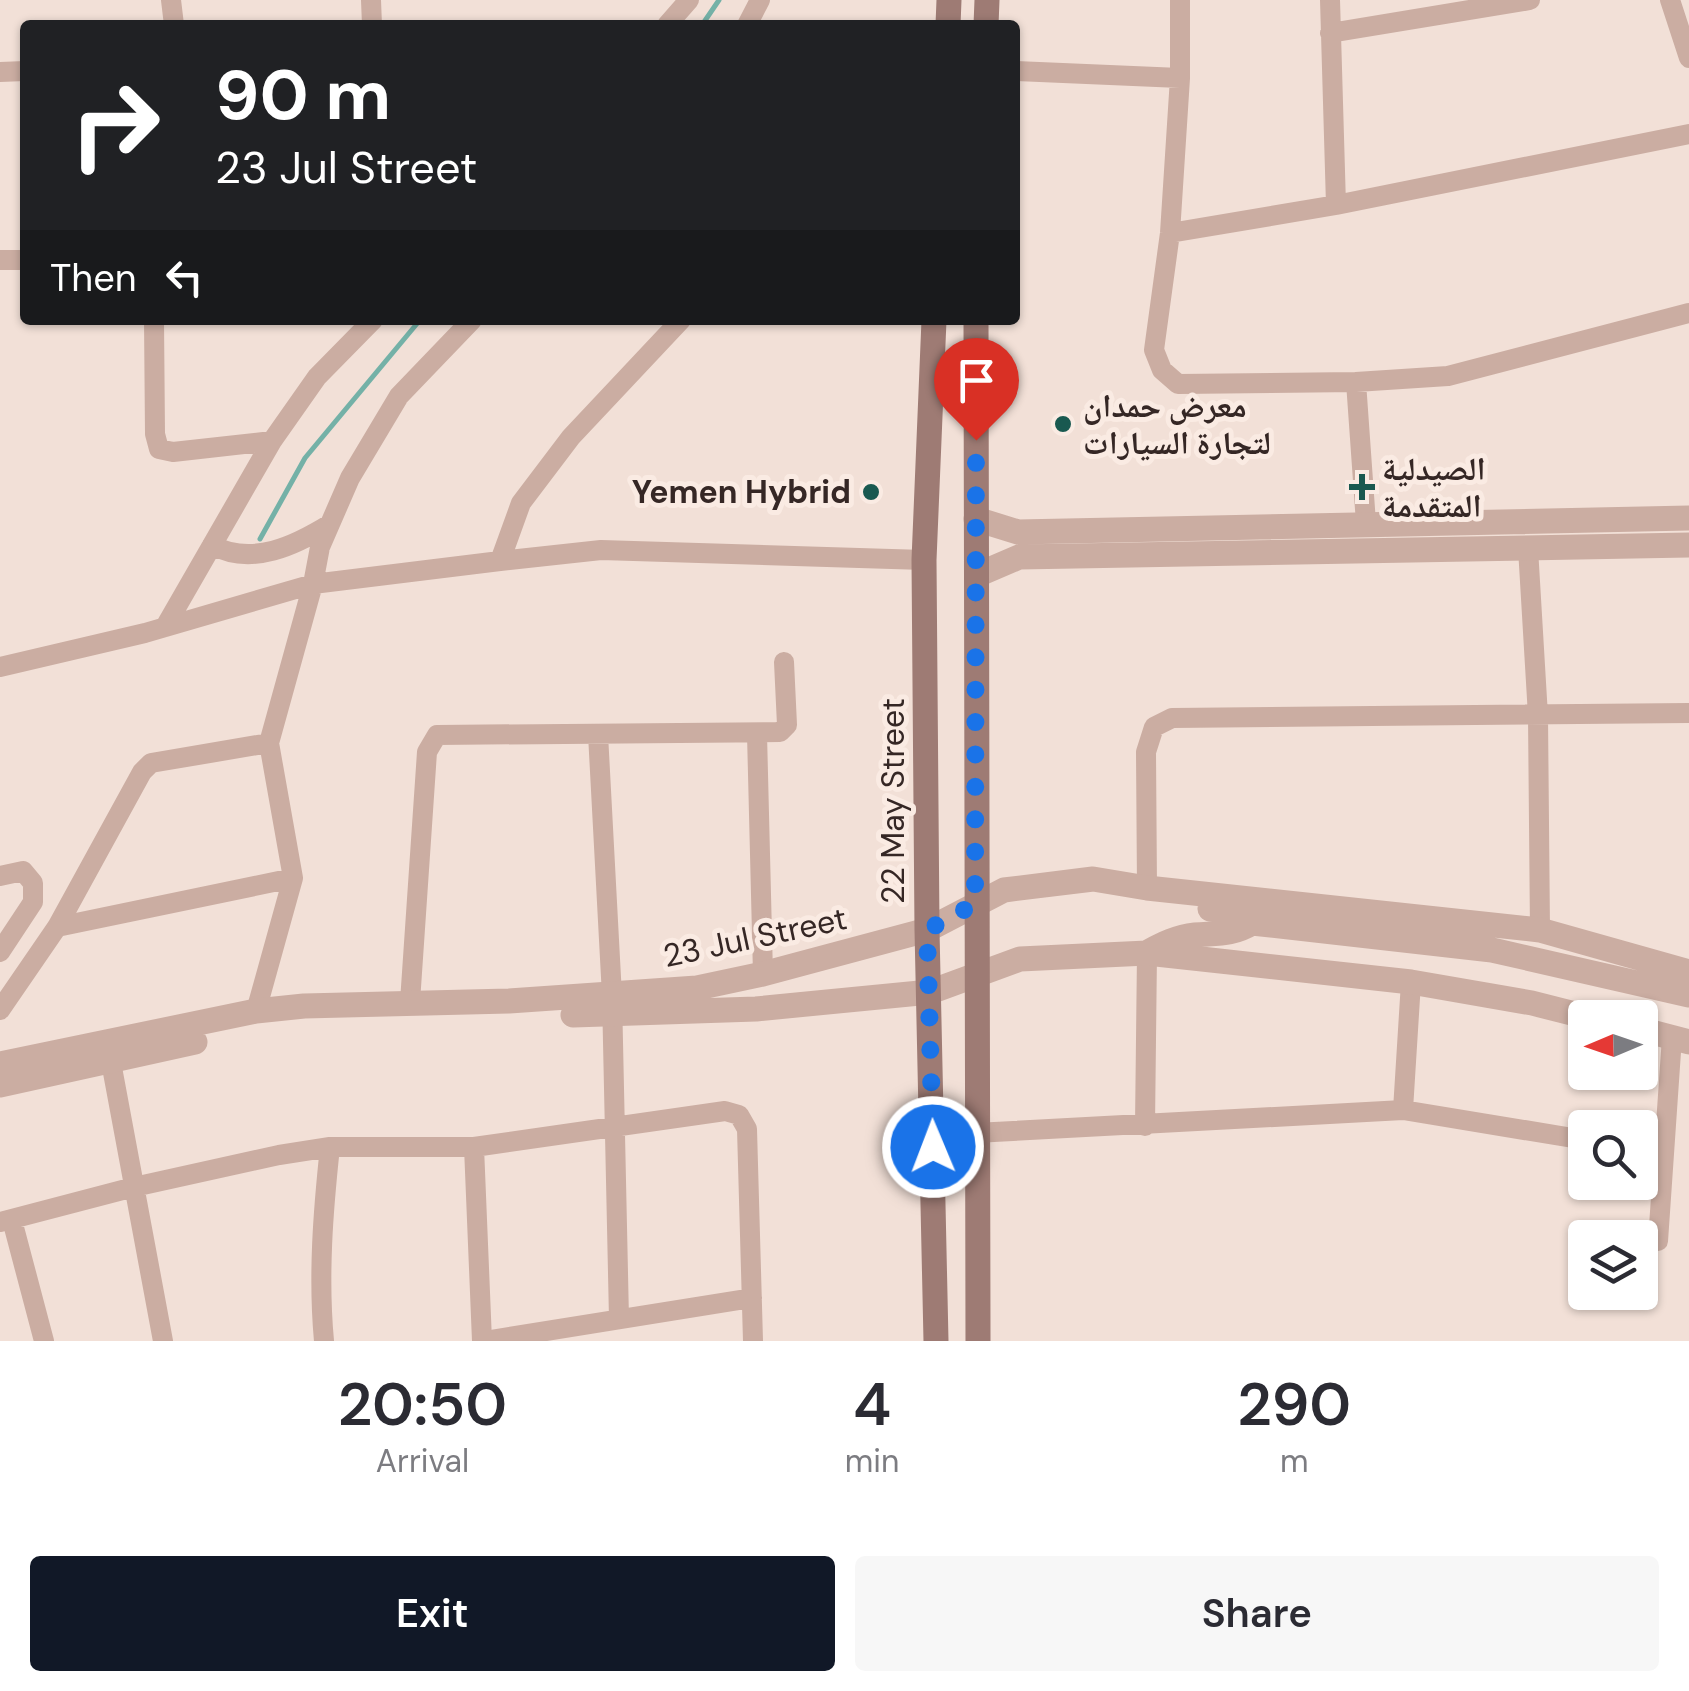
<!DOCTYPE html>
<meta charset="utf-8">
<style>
:root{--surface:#fff;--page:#f7f7f7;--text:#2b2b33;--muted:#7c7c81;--accent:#111827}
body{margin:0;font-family:"DM Sans","Noto Naskh Arabic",sans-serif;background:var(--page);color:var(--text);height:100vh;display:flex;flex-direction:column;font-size:38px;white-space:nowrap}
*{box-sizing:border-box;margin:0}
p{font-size:32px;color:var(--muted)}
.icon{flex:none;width:55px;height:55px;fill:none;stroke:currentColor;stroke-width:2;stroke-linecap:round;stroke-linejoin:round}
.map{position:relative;height:1341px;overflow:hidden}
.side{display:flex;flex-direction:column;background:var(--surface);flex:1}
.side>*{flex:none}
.top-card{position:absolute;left:20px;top:20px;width:1000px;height:305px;border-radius:10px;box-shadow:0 2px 8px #0004;background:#202124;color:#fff;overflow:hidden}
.needle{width:65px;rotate:268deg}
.buttons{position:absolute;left:1568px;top:1000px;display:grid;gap:20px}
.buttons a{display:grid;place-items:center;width:90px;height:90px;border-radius:10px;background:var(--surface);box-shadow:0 2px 8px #0004;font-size:50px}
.pin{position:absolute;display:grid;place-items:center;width:85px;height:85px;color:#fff;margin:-102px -42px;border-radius:50% 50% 50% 0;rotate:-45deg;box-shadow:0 0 10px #0007}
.pin .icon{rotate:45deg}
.me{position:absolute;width:110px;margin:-55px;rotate:359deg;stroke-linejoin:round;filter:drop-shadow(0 0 8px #0008)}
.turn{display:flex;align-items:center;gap:35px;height:210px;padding:0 30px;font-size:45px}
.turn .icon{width:130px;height:130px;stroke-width:2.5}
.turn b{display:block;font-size:70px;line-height:85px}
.then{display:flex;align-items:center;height:95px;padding:0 30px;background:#0003;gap:20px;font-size:38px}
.eta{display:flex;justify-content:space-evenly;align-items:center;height:170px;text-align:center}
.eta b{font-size:60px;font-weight:600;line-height:70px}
.cta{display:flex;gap:20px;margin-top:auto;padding:20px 30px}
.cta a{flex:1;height:115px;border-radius:10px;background:var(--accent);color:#fff;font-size:40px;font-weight:600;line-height:115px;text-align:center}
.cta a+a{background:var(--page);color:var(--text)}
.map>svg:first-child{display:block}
</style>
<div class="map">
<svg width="1689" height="1341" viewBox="0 0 1689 1341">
<rect width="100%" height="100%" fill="#f2e0d7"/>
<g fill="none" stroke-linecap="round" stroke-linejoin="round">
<path stroke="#74b1a7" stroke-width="5" d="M702,25L719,0
M260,539L305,458L420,320"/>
<path stroke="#cbada2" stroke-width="20" d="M171,0L174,25
M371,0L372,25
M1180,0V78L1170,233L1154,350L1162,370L1178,384L1356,382L1448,376L1689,313
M1330,0L1336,205
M1670,0L1689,58
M667,25L689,0
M747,25L760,0
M1330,33L1530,0
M1015,71L1180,78
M0,72L25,71
M1170,233L1336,205L1689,134
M0,260H25
M154,320L155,434L159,449L173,452L272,441
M1356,382L1366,523
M212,545C252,567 296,545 330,524
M1528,548L1538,716L1540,930
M500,561L521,503L571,437L681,320
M165,627L272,441L317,377L373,320
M0,667L145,633L313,584L500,561L601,550L924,560
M598,734L612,996L619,1319
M757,734L763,974
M0,876L23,871L33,883V902L0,952
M1147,888L1146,752L1154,727L1172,718L1689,713
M57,927L293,878
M410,1002L427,752L437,735L780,732L787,725L784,662
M0,1010L57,927L142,772L151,763L269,743
M256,1011L293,878L269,743L313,584L320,547L350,478L399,396L472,320
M111,1062L163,1341
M1403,1110L1411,982
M1145,1126L1147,953
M975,1133L1403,1110L1585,1140
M474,1147L482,1341
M1640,1149L1662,1153
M12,1220L44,1341
M0,1222L134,1187L279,1155L330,1147H474L725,1111L739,1115L747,1129L753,1341
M1658,1241L1672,1037
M324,1341C318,1276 323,1212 330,1147
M484,1341L752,1298"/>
<path stroke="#cbada2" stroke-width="25" d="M976,519L1018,532L1689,518
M977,575L1019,557L1689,545
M1210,909L1235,911L1252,923L1492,950L1689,995
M1148,952C1163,944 1177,937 1195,935C1217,933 1232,935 1252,923
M573,1015L756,1009L930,992L1020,959L1147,953L1411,982L1532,1003L1591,1018
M1640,1029L1689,1042
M0,1064L256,1011L304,1006L509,1001L697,988L763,974L927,930L1004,890L1093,879L1147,888L1540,930L1689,972
M0,1085L195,1042"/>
<path stroke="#9e7b74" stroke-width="25" d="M948,25L949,0
M986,25L987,0
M934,320L924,560L927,930L936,1341
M976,320L978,1341"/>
</g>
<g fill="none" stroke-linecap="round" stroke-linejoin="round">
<path stroke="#1a73e8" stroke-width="18" stroke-dasharray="0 32.4" d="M933,1147L927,930L975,904L976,440"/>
</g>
<g fill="#195950" stroke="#faebe3" stroke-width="4">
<circle cx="1063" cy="424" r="10"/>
<path d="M1357 472h10v10h10v10h-10v10h-10v-10h-10v-10h10z"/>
<circle cx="871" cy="492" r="10"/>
</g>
<g text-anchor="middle" stroke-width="10" stroke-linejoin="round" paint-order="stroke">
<g font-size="32" font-weight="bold" fill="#352725" stroke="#faebe3" text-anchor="start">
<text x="1083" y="417">معرض حمدان<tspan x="1083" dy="37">لتجارة السيارات</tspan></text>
<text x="1382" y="480">الصيدلية<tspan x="1382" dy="37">المتقدمة</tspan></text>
<text x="851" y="503" text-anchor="end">Yemen Hybrid</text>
</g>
<g font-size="32" fill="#352725" stroke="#faebe3">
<text transform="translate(893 801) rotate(-90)" y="11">22 May Street</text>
<text transform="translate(755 937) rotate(-12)" y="11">23 Jul Street</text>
</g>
</g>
</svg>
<div class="buttons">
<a><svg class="needle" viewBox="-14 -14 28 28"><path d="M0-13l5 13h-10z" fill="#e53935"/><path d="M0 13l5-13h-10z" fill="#7c7c81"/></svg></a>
<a><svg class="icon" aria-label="search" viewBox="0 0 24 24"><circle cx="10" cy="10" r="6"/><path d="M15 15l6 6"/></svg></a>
<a><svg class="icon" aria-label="layers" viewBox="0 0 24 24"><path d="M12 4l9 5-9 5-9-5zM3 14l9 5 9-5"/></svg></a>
</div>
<div class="pin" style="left:976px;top:440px;background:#d93025"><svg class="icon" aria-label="arrive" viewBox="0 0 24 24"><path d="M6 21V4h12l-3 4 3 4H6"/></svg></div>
<svg class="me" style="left:933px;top:1147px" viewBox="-20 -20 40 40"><circle r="17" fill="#1a73e8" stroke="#fff" stroke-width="3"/><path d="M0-11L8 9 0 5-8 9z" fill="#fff"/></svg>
<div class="top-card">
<div class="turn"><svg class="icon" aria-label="right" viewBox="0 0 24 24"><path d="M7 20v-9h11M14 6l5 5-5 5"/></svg><div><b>90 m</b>23 Jul Street</div></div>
<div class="then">Then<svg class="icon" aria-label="left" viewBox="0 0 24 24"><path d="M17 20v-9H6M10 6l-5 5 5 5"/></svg></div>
</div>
</div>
<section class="side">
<div class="eta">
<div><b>20:50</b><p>Arrival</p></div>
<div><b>4</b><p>min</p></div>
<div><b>290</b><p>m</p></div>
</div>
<div class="cta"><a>Exit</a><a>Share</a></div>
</section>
